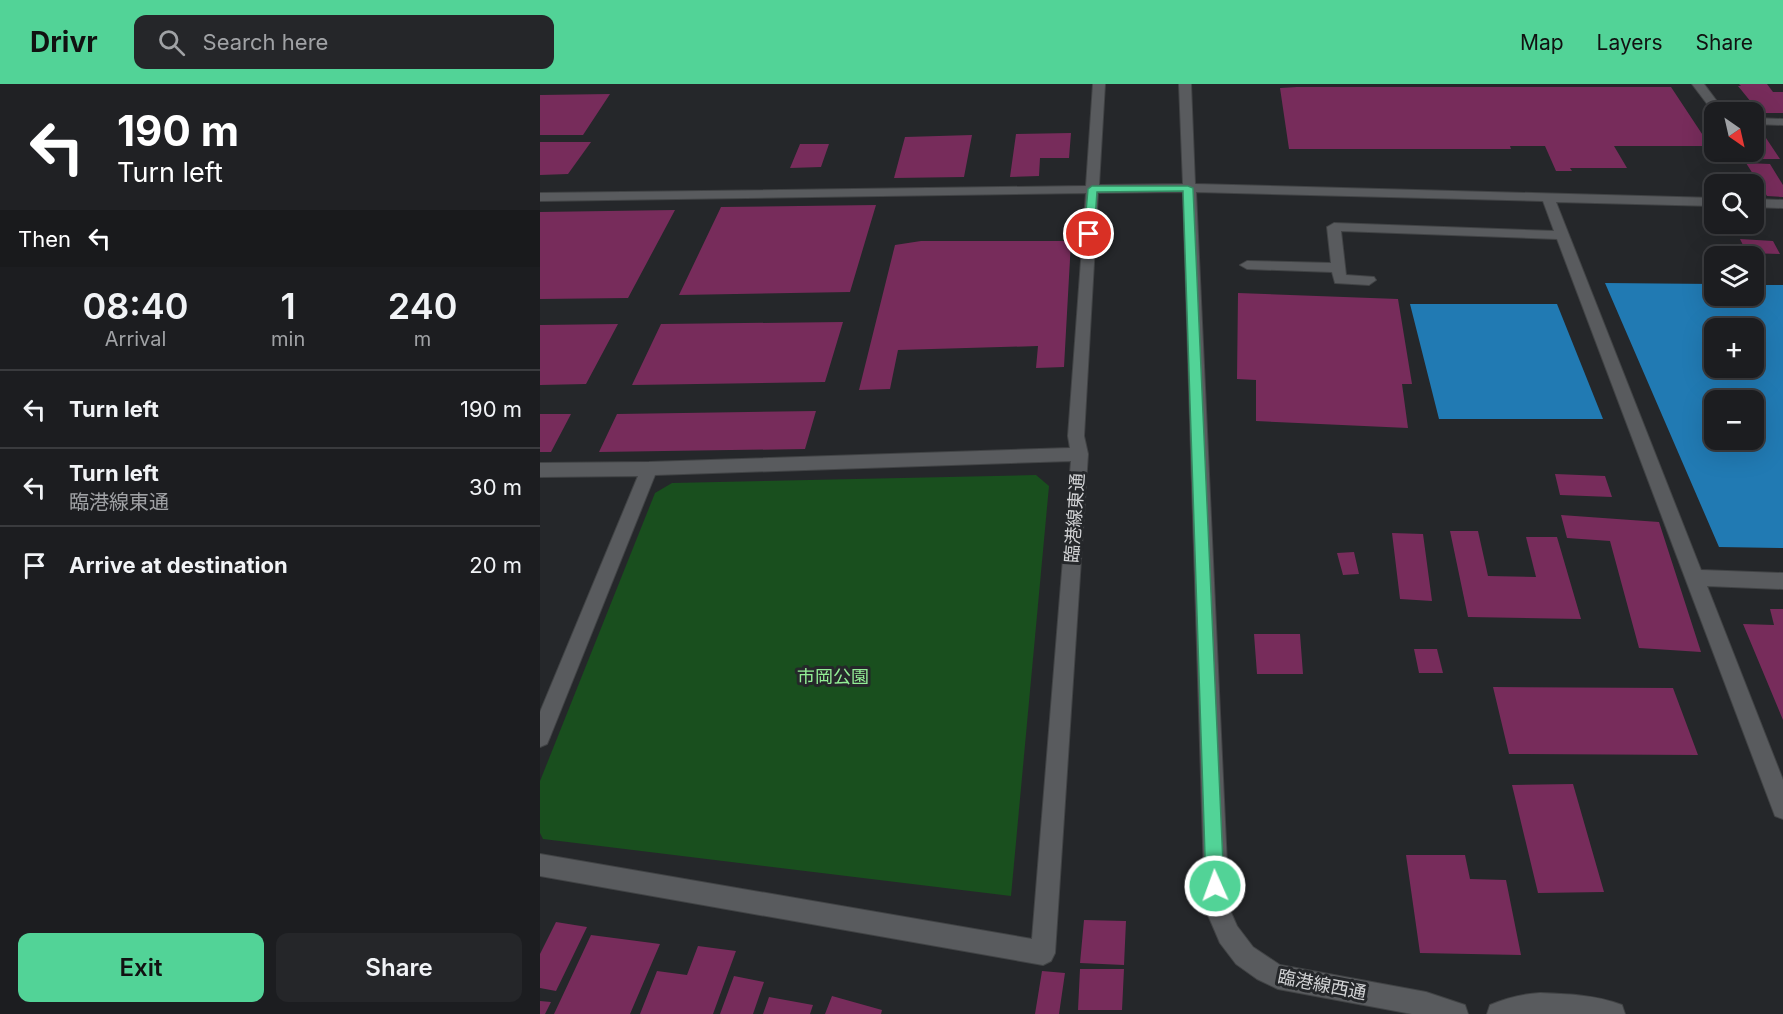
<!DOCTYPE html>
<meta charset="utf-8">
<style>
:root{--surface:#1c1d20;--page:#252629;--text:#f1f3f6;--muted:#a0a2a5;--line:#3a3b3e;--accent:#52d397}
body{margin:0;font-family:Inter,"Noto Sans JP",sans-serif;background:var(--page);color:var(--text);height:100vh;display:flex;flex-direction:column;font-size:22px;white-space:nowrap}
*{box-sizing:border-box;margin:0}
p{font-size:20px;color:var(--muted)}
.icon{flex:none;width:33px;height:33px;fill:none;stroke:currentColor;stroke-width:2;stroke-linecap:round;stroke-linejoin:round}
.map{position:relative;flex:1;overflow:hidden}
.panel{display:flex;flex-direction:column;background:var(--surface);width:540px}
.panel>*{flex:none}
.guide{background:#202124;color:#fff;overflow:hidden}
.needle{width:39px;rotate:146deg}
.fabs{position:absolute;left:1164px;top:18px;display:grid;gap:12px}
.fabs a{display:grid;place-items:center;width:60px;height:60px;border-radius:12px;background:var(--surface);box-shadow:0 6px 24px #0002,0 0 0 2px var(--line);font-size:30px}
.pin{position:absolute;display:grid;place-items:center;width:51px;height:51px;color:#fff;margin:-26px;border:3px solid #fff;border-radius:50%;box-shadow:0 2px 6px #0007}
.me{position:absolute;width:66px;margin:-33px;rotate:358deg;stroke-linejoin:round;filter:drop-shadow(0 0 4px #0008)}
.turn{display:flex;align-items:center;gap:21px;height:126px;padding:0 18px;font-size:27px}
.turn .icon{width:78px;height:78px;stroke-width:2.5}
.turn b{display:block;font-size:42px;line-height:51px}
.then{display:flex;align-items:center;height:57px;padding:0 18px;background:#0003;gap:12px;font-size:22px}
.eta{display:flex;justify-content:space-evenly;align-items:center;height:102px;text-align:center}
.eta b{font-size:36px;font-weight:600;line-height:42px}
.cta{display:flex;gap:12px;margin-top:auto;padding:12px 18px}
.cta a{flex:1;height:69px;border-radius:12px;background:var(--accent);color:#111;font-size:24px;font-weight:600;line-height:69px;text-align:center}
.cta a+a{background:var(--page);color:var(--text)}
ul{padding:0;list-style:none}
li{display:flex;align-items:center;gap:18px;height:78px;padding:0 18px;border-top:2px solid var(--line)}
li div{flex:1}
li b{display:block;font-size:22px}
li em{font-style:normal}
header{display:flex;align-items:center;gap:36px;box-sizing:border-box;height:84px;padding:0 30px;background:var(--accent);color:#111}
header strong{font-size:28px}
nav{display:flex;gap:33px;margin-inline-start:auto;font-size:21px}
.search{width:420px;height:54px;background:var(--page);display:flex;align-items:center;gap:15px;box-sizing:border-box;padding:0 21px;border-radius:12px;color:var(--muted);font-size:22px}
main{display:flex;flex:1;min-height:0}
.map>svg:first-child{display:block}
</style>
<header>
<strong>Drivr</strong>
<div class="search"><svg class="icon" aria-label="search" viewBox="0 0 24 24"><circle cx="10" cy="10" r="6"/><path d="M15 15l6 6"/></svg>Search here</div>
<nav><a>Map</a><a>Layers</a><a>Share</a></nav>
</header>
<main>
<section class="panel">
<div class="guide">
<div class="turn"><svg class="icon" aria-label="left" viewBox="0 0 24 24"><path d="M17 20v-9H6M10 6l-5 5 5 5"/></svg><div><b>190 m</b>Turn left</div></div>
<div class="then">Then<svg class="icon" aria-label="left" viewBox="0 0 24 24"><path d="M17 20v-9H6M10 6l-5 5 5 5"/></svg></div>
</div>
<div class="eta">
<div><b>08:40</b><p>Arrival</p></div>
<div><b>1</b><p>min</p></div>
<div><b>240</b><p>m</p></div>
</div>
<ul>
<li><svg class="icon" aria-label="left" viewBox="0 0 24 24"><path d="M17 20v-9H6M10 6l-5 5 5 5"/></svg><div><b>Turn left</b></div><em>190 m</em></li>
<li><svg class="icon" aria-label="left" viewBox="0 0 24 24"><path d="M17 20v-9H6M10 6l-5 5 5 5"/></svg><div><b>Turn left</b><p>臨港線東通</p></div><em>30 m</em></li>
<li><svg class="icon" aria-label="arrive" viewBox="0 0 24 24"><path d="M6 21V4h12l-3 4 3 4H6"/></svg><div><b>Arrive at destination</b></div><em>20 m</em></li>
</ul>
<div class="cta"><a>Exit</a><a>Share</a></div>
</section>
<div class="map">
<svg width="1243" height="930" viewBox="0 0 1243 930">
<rect width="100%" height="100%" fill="#25272a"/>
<path fill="#194f1e" d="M496,391L509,402L471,812L3,755L0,749V697L115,409L132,399Z"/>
<path fill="#217ab3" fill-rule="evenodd" d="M1065,199L1174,200V212H1214V201H1243V464L1179,463ZM1174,244H1214V284H1174ZM1174,316H1214V356H1174Z
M870,220H1017L1063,335H899Z"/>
<path fill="#772c5b" d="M1199,0H1227L1233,8H1243V29H1220L1198,2H1201Z
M757,3H1131L1170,62H1074L1087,84H1030L1032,87H1016L1005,62H970L971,65H749L740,4Z
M70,10L43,51H0V11Z
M531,49L529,74H500L499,92L470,93L476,50Z
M432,51L424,93L354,94L365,53Z
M1214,54H1226L1240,75H1222L1214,61Z
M0,58H51L28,90L0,91Z
M260,60H289L281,83L250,84Z
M1199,68H1212L1216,74L1203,73Z
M1206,79L1230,80L1243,101V113L1227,112Z
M336,121L310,208L139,211L181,123Z
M135,126L88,214L0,215V128Z
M1200,155L1233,157L1240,170L1207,169Z
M381,157H531L524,283L496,284L498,262L358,266L350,305L319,306L355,161Z
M698,209L858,215L872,300H862L868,344L716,337V296L697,295Z
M303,238L285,298L92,301L121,240Z
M78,240L46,300L0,301V241Z
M276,327L265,365L59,368L77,330Z
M0,330H31L11,368H0Z
M1015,390L1065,392L1072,413L1020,411Z
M1021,431L1119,438L1161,568L1099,564L1070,457L1027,454Z
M910,447H938L948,492L996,493L986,453H1017L1041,535L928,533Z
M852,449L883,450L892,517L860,515Z
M814,468L819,490L803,491L797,469Z
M1230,525H1243V636L1203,540L1234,541Z
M714,550H760L763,590H717Z
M874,565H897L903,589H879Z
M953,603L1133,604L1158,671L969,670Z
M1033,700L1064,808L998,809L972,701Z
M866,771H925L930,795L966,796L981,871L880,869Z
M544,836L586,837L584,881L540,879Z
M16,838L47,843L16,907L0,904V870Z
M51,851L120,860L90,930H14Z
M158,862L196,867L173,930H100L117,887L147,891Z
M540,885H584L582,926H538Z
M502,887L525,889L519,930H495Z
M194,892L224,898L213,930H180Z
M292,912L342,926L341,930H285Z
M229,913L273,921L270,930H223Z
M0,917L11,918L5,930H0Z"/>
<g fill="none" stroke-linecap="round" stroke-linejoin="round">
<defs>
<path id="minor" d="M553,0H565L559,101L643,100L639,0H651L655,100L1174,114V122L1016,118L1161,486L1243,489V505L1167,502L1243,696V735L1235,732L1232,724L1017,155L801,147L806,191L834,193L836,196L829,201L795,199L792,188L707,185L700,181L707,177L791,179L787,143L794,139L1014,147L1003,117L656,108L689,824L697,842L713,863L740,881L886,908L925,921L928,930H872L738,905L717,895L696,880L680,859L665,824L643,108L558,109L544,352L548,370L515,869L511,877L503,881L0,792V770L492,855L531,377L115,391L10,653L7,660L0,663V628L98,392L0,393V379L109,378L530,364L528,352L546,109L0,117V109L546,102Z
M1152,0H1164L1185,28L1174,29Z
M1214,34L1243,35V41L1214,40Z
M1214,115L1243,116V124L1214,123Z
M1000,909C1027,910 1057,911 1082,921L1085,930H947L950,921C967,914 982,910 1000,909Z"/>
</defs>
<use href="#minor" stroke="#414345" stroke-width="2"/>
<use href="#minor" fill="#595b5e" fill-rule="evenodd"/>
</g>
<path fill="#52d397" stroke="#358962" stroke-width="1.5" d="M552,102H648L653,104L684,802L681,808L675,811L669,808L666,802L643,107L557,108L554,150L549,153L544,150L548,105Z"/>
<g text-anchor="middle" stroke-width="6" stroke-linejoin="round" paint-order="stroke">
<g font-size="18" fill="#d2d3d5" stroke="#25272a">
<text transform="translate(535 434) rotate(-86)" y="6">臨港線東通</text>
<text transform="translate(782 901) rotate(11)" y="6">臨港線西通</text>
</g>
<g font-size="18" fill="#92ee95" stroke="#25272a">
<text x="293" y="599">市岡公園</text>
</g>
</g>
</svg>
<div class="fabs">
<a><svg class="needle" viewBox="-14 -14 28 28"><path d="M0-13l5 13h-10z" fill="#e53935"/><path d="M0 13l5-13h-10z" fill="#a0a2a5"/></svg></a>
<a><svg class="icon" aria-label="search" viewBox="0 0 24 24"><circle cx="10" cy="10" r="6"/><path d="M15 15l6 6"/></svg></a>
<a><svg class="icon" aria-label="layers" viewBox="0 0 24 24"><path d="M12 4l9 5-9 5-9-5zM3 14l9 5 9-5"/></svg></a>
<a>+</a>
<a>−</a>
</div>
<div class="pin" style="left:549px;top:150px;background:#d93025"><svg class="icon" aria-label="arrive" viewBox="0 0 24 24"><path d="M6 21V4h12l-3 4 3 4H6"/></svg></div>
<svg class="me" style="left:675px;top:802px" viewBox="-20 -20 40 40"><circle r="17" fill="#52d397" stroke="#fff" stroke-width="3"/><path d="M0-11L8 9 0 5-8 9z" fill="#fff"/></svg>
</div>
</main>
